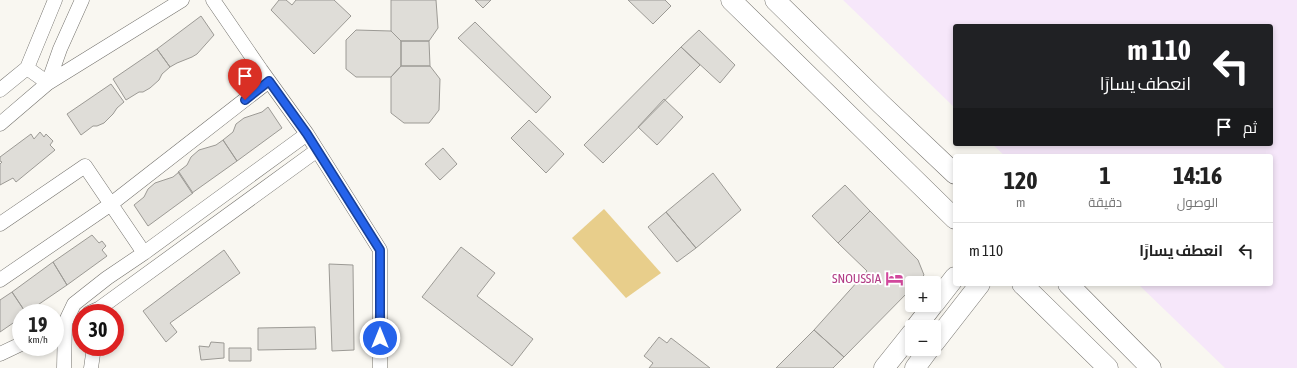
<!DOCTYPE html>
<html lang="ar">
<meta charset="utf-8">
<style>
:root{--surface:#fff;--page:#f2f2f2;--text:#222;--muted:#767676;--line:#e0e0e0}
body{margin:0;font-family:"Asap Condensed",Cairo,sans-serif;background:var(--page);color:var(--text);direction:rtl;height:100vh;display:flex;flex-direction:column;font-size:15px;white-space:nowrap}
*{box-sizing:border-box;margin:0}
p{font-size:13px;color:var(--muted)}
.icon{flex:none;width:22px;height:22px;fill:none;stroke:currentColor;stroke-width:2;stroke-linecap:round;stroke-linejoin:round}
.map{position:relative;flex:1;overflow:hidden;direction:ltr}
.panel{position:absolute;left:953px;top:154px;width:320px;height:132px;display:flex;flex-direction:column;background:var(--surface);border-radius:4px;box-shadow:0 2px 6px #0003;direction:rtl}
.panel>*{flex:none}
.top-card{position:absolute;left:953px;top:24px;width:320px;height:122px;border-radius:4px;box-shadow:0 2px 6px #0003;direction:rtl;background:#202124;color:#fff;overflow:hidden}
.fabs{position:absolute;left:905px;top:276px;display:grid;gap:8px}
.fabs a{display:grid;place-items:center;width:36px;height:36px;border-radius:4px;background:var(--surface);box-shadow:0 2px 6px #0003;font-size:20px}
.speed{position:absolute;left:12px;top:304px;display:flex;gap:8px;font-size:20px;font-weight:700;text-align:center}
.speed>*{display:grid;place-content:center;width:52px;height:52px;border-radius:50%;background:var(--surface);box-shadow:0 2px 6px #0003;line-height:1}
.speed small{font-size:10px;font-weight:400}
.speed .limit{border:6px solid #d22;background:#fff;color:#111}
.pin{position:absolute;display:grid;place-items:center;width:34px;height:34px;color:#fff;margin:-41px -17px;border-radius:50% 50% 50% 0;rotate:-45deg;box-shadow:0 0 4px #0007}
.pin .icon{rotate:45deg}
.me{position:absolute;width:44px;margin:-22px;rotate:0deg;stroke-linejoin:round;filter:drop-shadow(0 0 3px #0008)}
.turn{display:flex;align-items:center;gap:14px;height:84px;padding:0 16px;font-size:18px}
.turn .icon{width:52px;height:52px;stroke-width:2.5}
.turn b{display:block;font-size:28px;line-height:34px}
.then{display:flex;align-items:center;height:38px;padding:0 16px;background:#0003;gap:8px;font-size:15px}
.eta{display:flex;justify-content:space-evenly;align-items:center;height:68px;text-align:center}
.eta b{font-size:24px;font-weight:700;line-height:28px}
ul{padding:0;list-style:none}
li{display:flex;align-items:center;gap:12px;height:56px;padding:0 16px;border-top:1px solid var(--line)}
li div{flex:1}
li b{display:block;font-size:15px}
li em{font-style:normal}
.map>svg:first-child{display:block}
</style>
<div class="map">
<svg width="1297" height="368" viewBox="0 0 1297 368">
<rect width="100%" height="100%" fill="#f9f7f1"/>
<path fill="#f6e7fa" d="M843,0H1297V368H1225L1138,284H1271V156H1005L992,144H1271V26H955V108Z"/>
<path fill="#e8ce8b" d="M604,209L661,273L626,298L572,238Z"/>
<path fill="#dfddd8" stroke="#9c9a95" d="M279,0H286L292,5L296,0H334L351,16L314,54L271,10Z
M391,0H436L438,28L429,41H401L391,31Z
M475,0H491L483,8Z
M628,0H665L671,6L653,24Z
M201,16L214,35L197,54L192,57L177,63L170,67L157,49Z
M475,22L551,97L536,113L458,38Z
M356,30L391,31L401,41V66L391,77H356L346,69V40Z
M699,30L735,65L720,83L681,47Z
M401,41H429L430,66H401Z
M681,47L700,65L603,163L584,145Z
M157,49L170,67L162,74L159,80L150,88L143,92H139L126,100L113,79Z
M401,66H430L440,79L439,110L429,123H404L391,113V77Z
M111,84L124,102L117,108L113,114L104,123L97,126H93L81,135L67,114Z
M664,99L683,117L657,145L638,127Z
M268,107L282,128L237,161L223,140L233,132L236,124L244,118L262,112Z
M529,120L564,154L546,173L511,138Z
M40,132L44,137L46,134L53,141L50,145L55,150L16,182L13,178L0,185V164L2,162L0,161V157L31,134L34,139Z
M223,140L237,161L192,193L178,172L187,165L191,157L199,150L216,145Z
M443,148L457,164L440,180L425,164Z
M179,172L193,193L148,226L134,205L144,197L148,189L155,183L173,177Z
M713,173L741,210L696,248L666,212Z
M845,185L870,211L838,243L812,216Z
M870,211L918,260L924,275L917,283H912V288L844,357L814,330L867,271L838,243Z
M666,212L696,248L677,262L648,227Z
M92,235L99,243L102,241L106,246L102,250L107,256L67,285L53,262Z
M461,247L495,273L477,296L533,339L512,366L422,297Z
M224,250L240,273L170,323L177,332L166,342L143,311Z
M53,262L67,285L26,313L12,292Z
M329,264L353,265L354,350L332,351Z
M12,292L26,313H21L19,319L0,332V300Z
M315,327L316,349L258,350V328Z
M814,330L844,357L833,368H776Z
M659,337L667,343L671,338L710,368H649L653,363L644,356Z
M211,342L224,343V358L201,360L199,346L209,347Z
M229,348H251V361H229Z"/>
<g fill="none" stroke-linecap="round" stroke-linejoin="round">
<defs>
<path id="street" d="M213,0L261,70L307,134L380,250V368
M27,68L48,83L60,49L82,0
M0,90L27,68L55,0
M0,124L48,83L182,0
M0,224L85,166L144,253
M0,280L111,204L269,81
M89,313L100,308L316,151
M0,354L21,344
M64,368L65,323L74,304L107,278L144,253L307,134
M91,368L94,347"/>
<path id="secondary" d="M731,0L955,219
M775,0L881,104L955,174
M1022,284L1108,368
M1068,284L1151,368
M934,304L955,277
M916,327L933,305
M934,343L980,284
M884,368L912,333
M915,368L929,349"/>
</defs>
<use href="#street" stroke="#74726d" stroke-width="15"/>
<use href="#secondary" stroke="#74726d" stroke-width="21"/>
<use href="#street" stroke="#fff" stroke-width="14"/>
<use href="#secondary" stroke="#fff" stroke-width="20"/>
</g>
<g fill="none" stroke-linecap="round" stroke-linejoin="round">
<defs>
<path id="route" d="M245,100L269,81L307,134L380,250V338"/>
</defs>
<use href="#route" stroke="#184099" stroke-width="10"/>
<use href="#route" stroke="#2563eb" stroke-width="7"/>
</g>
<defs>
<symbol id="hotel-bare" viewBox="-9 -9 18 18"><path d="M-6-4.5h1.5V1H6V5H4.5V3h-9V5H-6ZM-4 0a1.8 1.8 0 1 1 3.6 0ZM.5 0V-2.5h3Q6-2.5 6 0Z" fill="#d1479c" stroke="#fff" stroke-width="2.5" paint-order="stroke"/></symbol>
</defs>
<g fill-rule="evenodd">
<use href="#hotel-bare" x="882" y="266" width="25" height="25"/>
</g>
<g text-anchor="middle" stroke-width="4" stroke-linejoin="round" paint-order="stroke">
<g font-size="13" fill="#b23c85" stroke="#fff" text-anchor="end">
<text x="881" y="283">SNOUSSIA</text>
</g>
</g>
</svg>
<div class="fabs">
<a>+</a>
<a>−</a>
</div>
<div class="speed"><div>19<small>km/h</small></div><div class="limit">30</div></div>
<div class="pin" style="left:245px;top:100px;background:#d93025"><svg class="icon" aria-label="arrive" viewBox="0 0 24 24"><path d="M6 21V4h12l-3 4 3 4H6"/></svg></div>
<svg class="me" style="left:380px;top:338px" viewBox="-20 -20 40 40"><circle r="17" fill="#2563eb" stroke="#fff" stroke-width="3"/><path d="M0-11L8 9 0 5-8 9z" fill="#fff"/></svg>
<div class="top-card">
<div class="turn"><svg class="icon" aria-label="left" viewBox="0 0 24 24"><path d="M17 20v-9H6M10 6l-5 5 5 5"/></svg><div><b>110 m</b>انعطف يسارًا</div></div>
<div class="then">ثم<svg class="icon" aria-label="arrive" viewBox="0 0 24 24"><path d="M6 21V4h12l-3 4 3 4H6"/></svg></div>
</div>
<section class="panel">
<div class="eta">
<div><b>14:16</b><p>الوصول</p></div>
<div><b>1</b><p>دقيقة</p></div>
<div><b>120</b><p>m</p></div>
</div>
<ul>
<li><svg class="icon" aria-label="left" viewBox="0 0 24 24"><path d="M17 20v-9H6M10 6l-5 5 5 5"/></svg><div><b>انعطف يسارًا</b></div><em>110 m</em></li>
</ul>
</section>
</div>
